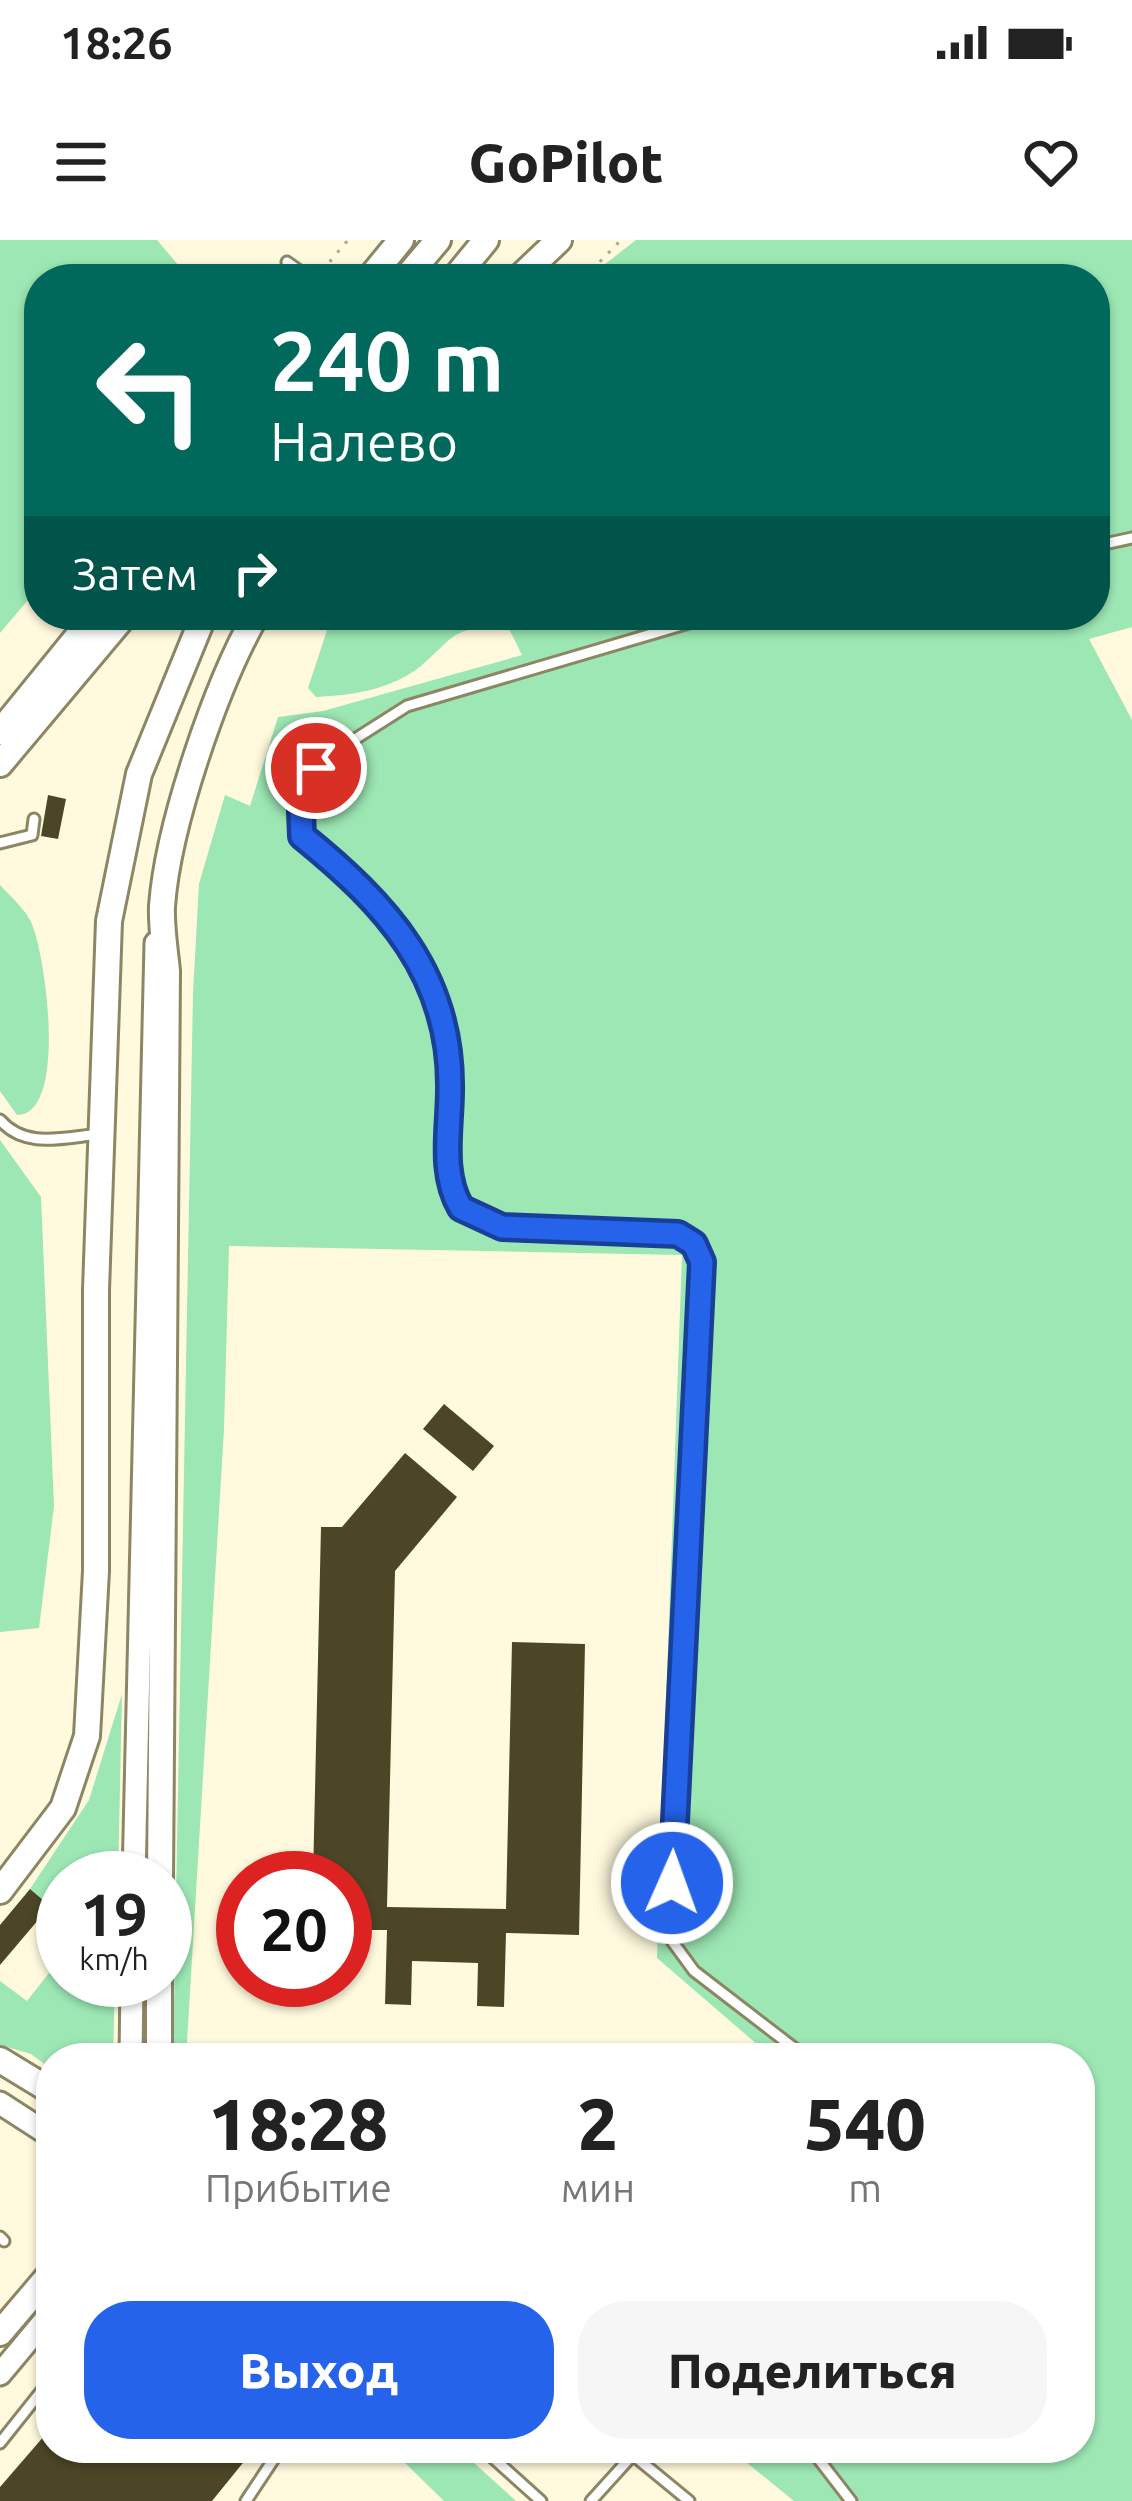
<!DOCTYPE html>
<html lang="ru">
<meta charset="utf-8">
<style>
:root{--surface:#fff;--page:#f6f6f6;--text:#222;--muted:#767676;--accent:#2563eb}
body{margin:0;font-family:Ubuntu,sans-serif;background:var(--page);color:var(--text);height:100vh;display:flex;flex-direction:column;font-size:45px;white-space:nowrap}
*{box-sizing:border-box;margin:0}
p{font-size:39px;color:var(--muted)}
.icon{flex:none;width:66px;height:66px;fill:none;stroke:currentColor;stroke-width:2;stroke-linecap:round;stroke-linejoin:round}
.map{position:relative;flex:1;overflow:hidden}
.drawer{position:absolute;left:36px;top:1803px;width:1059px;height:420px;display:flex;flex-direction:column;background:var(--surface);border-radius:48px;box-shadow:0 3px 9px #0004}
.drawer>*{flex:none}
.guide{position:absolute;left:24px;top:24px;width:1086px;height:366px;border-radius:48px;box-shadow:0 3px 9px #0004;background:#00695c;color:#fff;overflow:hidden}
.speed{position:absolute;left:36px;top:1611px;display:flex;gap:24px;font-size:60px;font-weight:700;text-align:center}
.speed>*{display:grid;place-content:center;width:156px;height:156px;border-radius:50%;background:var(--surface);box-shadow:0 3px 9px #0004;line-height:1}
.speed small{font-size:30px;font-weight:400}
.speed .limit{border:18px solid #d22;background:#fff;color:#111}
.pin{position:absolute;display:grid;place-items:center;width:102px;height:102px;color:#fff;margin:-51px;border:6px solid #fff;border-radius:50%;box-shadow:0 3px 12px #0007}
.me{position:absolute;width:132px;margin:-66px;rotate:2deg;stroke-linejoin:round;filter:drop-shadow(0 0 9px #0008)}
.turn{display:flex;align-items:center;gap:42px;height:252px;padding:0 48px;font-size:54px}
.turn .icon{width:156px;height:156px;stroke-width:2.5}
.turn b{display:block;font-size:84px;line-height:102px}
.then{display:flex;align-items:center;height:114px;padding:0 48px;background:#0003;gap:24px;font-size:45px}
.eta{display:flex;justify-content:space-evenly;align-items:center;height:204px;text-align:center}
.eta b{font-size:72px;font-weight:800;line-height:84px}
.cta{display:flex;gap:24px;margin-top:auto;padding:24px 48px}
.cta a{flex:1;height:138px;border-radius:48px;background:var(--accent);color:#fff;font-size:48px;font-weight:800;line-height:138px;text-align:center}
.cta a+a{background:var(--page);color:var(--text)}
.status{display:flex;justify-content:space-between;align-items:center;height:84px;padding:0 60px;background:var(--surface);direction:ltr}
.status svg{height:33px;fill:currentColor}
header{display:flex;justify-content:space-between;align-items:center;height:156px;padding:0 48px;background:var(--surface);font-size:54px;font-weight:800}
.map>svg:first-child{display:block}
</style>
<div class="status"><b>18:26</b><svg viewBox="0 0 49 12"><path d="M0 12V9h3v3zM5 12V6h3v6zM10 12V3h3v9zM15 12V0h3v12zM26 1h20v11H26zM47 4h2v5h-2z"/></svg></div>
<header><svg class="icon" aria-label="menu" viewBox="0 0 24 24"><path d="M4 6h16M4 12h16M4 18h16"/></svg>GoPilot<svg class="icon" aria-label="heart" viewBox="0 0 24 24"><path d="M12 20l-8-8c-3-5 5-10 8-4 3-6 11-1 8 4z"/></svg></header>
<div class="map">
<svg width="1132" height="2261" viewBox="0 0 1132 2261">
<rect width="100%" height="100%" fill="#fff9dd"/>
<path fill="#9ce7b4" d="M0,0H157L190,39H39V347L0,393Z
M636,0H1132V387L1089,399L1132,480V2261H794L746,2222L757,2208H1080V1818H773L657,1718L682,1015L229,1006L224,1189L186,1818H173L193,753L199,644L225,555L250,566L278,477L323,471L522,415L502,375H1095V39H586Z
M332,375H487L493,384C445,394 456,396 422,425C392,450 353,455 316,457L308,448Z
M0,645C10,656 25,669 31,682C46,714 68,875 17,875L0,851Z
M0,900L41,957L54,1266L39,1388L0,1392Z
M122,1454L118,1638H63V1679L30,1649L89,1560Z
M63,1715V1740H115L113,1818H51V1829L31,1814L0,1805V1741L27,1761Z
M386,2208L462,2212L516,2261H444L403,2221L388,2222L382,2212Z"/>
<path fill="#4c4627" d="M48,555L66,559L58,599L41,596Z
M444,1164L494,1206L473,1231L423,1189Z
M405,1213L457,1257L395,1331L387,1667L506,1669L512,1402L585,1404L579,1695L506,1693L504,1767L477,1766L478,1723L412,1721L411,1765L385,1764L387,1690H345V1638H313L321,1287H342Z
M30,1649L50,1666L0,1725V1685Z
M51,2188V2208H255L212,2261H0V2247Z"/>
<g fill="none" stroke-linecap="round" stroke-linejoin="round">
<defs>
<path id="service" d="M287,22L311,39
M1095,306L1132,298
M716,375L407,466L322,520L300,571L302,595C366,648 447,723 451,812C453,861 435,924 461,968L502,987L678,994L695,1004L703,1035L679,1434L672,1701L694,1731L807,1818
M0,603L32,595L34,579
M0,880C26,910 64,897 101,894
M0,1997L4,2001
M0,2203L51,2139
M482,2208L541,2261
M810,2208L851,2261
M633,2215L689,2261
M246,2261L281,2208
M591,2261L639,2208"/>
<path id="tertiary" d="M134,1638L156,703
M131,1818L132,1740
M0,1863L51,1896
M0,2134L51,2073"/>
<path id="secondary" d="M369,39L401,0
M405,39L438,0
M454,39L486,0
M518,39L559,0
M0,492L95,375
M0,524L125,375
M160,1638L167,731C165,710 161,687 162,666C168,585 216,445 256,375
M0,1651L63,1568L87,1496L96,1331V1050L109,681L139,534L204,375
M159,1818V1740
M0,1820L51,1851
M0,2093L51,2033"/>
</defs>
<use href="#service" stroke="#8c8665" stroke-width="15"/>
<use href="#tertiary" stroke="#8c8665" stroke-width="27"/>
<use href="#secondary" stroke="#8c8665" stroke-width="30"/>
<path stroke="#aaa690" stroke-width="3" stroke-dasharray="3 9" stroke-linecap="butt" d="M322,31L348,0
M583,39L621,0"/>
<use href="#service" stroke="#fff" stroke-width="9"/>
<use href="#tertiary" stroke="#fff" stroke-width="21"/>
<use href="#secondary" stroke="#fff" stroke-width="24"/>
</g>
<g fill="none" stroke-linecap="round" stroke-linejoin="round">
<defs>
<path id="route" d="M316,528L301,572L302,596C386,664 452,735 450,850C450,889 440,933 461,968L502,987L678,994L694,1004L702,1022L672,1643"/>
</defs>
<use href="#route" stroke="#184099" stroke-width="30"/>
<use href="#route" stroke="#2563eb" stroke-width="21"/>
</g>
</svg>
<div class="speed"><div>19<small>km/h</small></div><div class="limit">20</div></div>
<div class="pin" style="left:316px;top:528px;background:#d93025"><svg class="icon" aria-label="arrive" viewBox="0 0 24 24"><path d="M6 21V4h12l-3 4 3 4H6"/></svg></div>
<svg class="me" style="left:672px;top:1643px" viewBox="-20 -20 40 40"><circle r="17" fill="#2563eb" stroke="#fff" stroke-width="3"/><path d="M0-11L8 9 0 5-8 9z" fill="#fff"/></svg>
<div class="guide">
<div class="turn"><svg class="icon" aria-label="left" viewBox="0 0 24 24"><path d="M17 20v-9H6M10 6l-5 5 5 5"/></svg><div><b>240 m</b>Налево</div></div>
<div class="then">Затем<svg class="icon" aria-label="right" viewBox="0 0 24 24"><path d="M7 20v-9h11M14 6l5 5-5 5"/></svg></div>
</div>
<section class="drawer">
<div class="eta">
<div><b>18:28</b><p>Прибытие</p></div>
<div><b>2</b><p>мин</p></div>
<div><b>540</b><p>m</p></div>
</div>
<div class="cta"><a>Выход</a><a>Поделиться</a></div>
</section>
</div>
